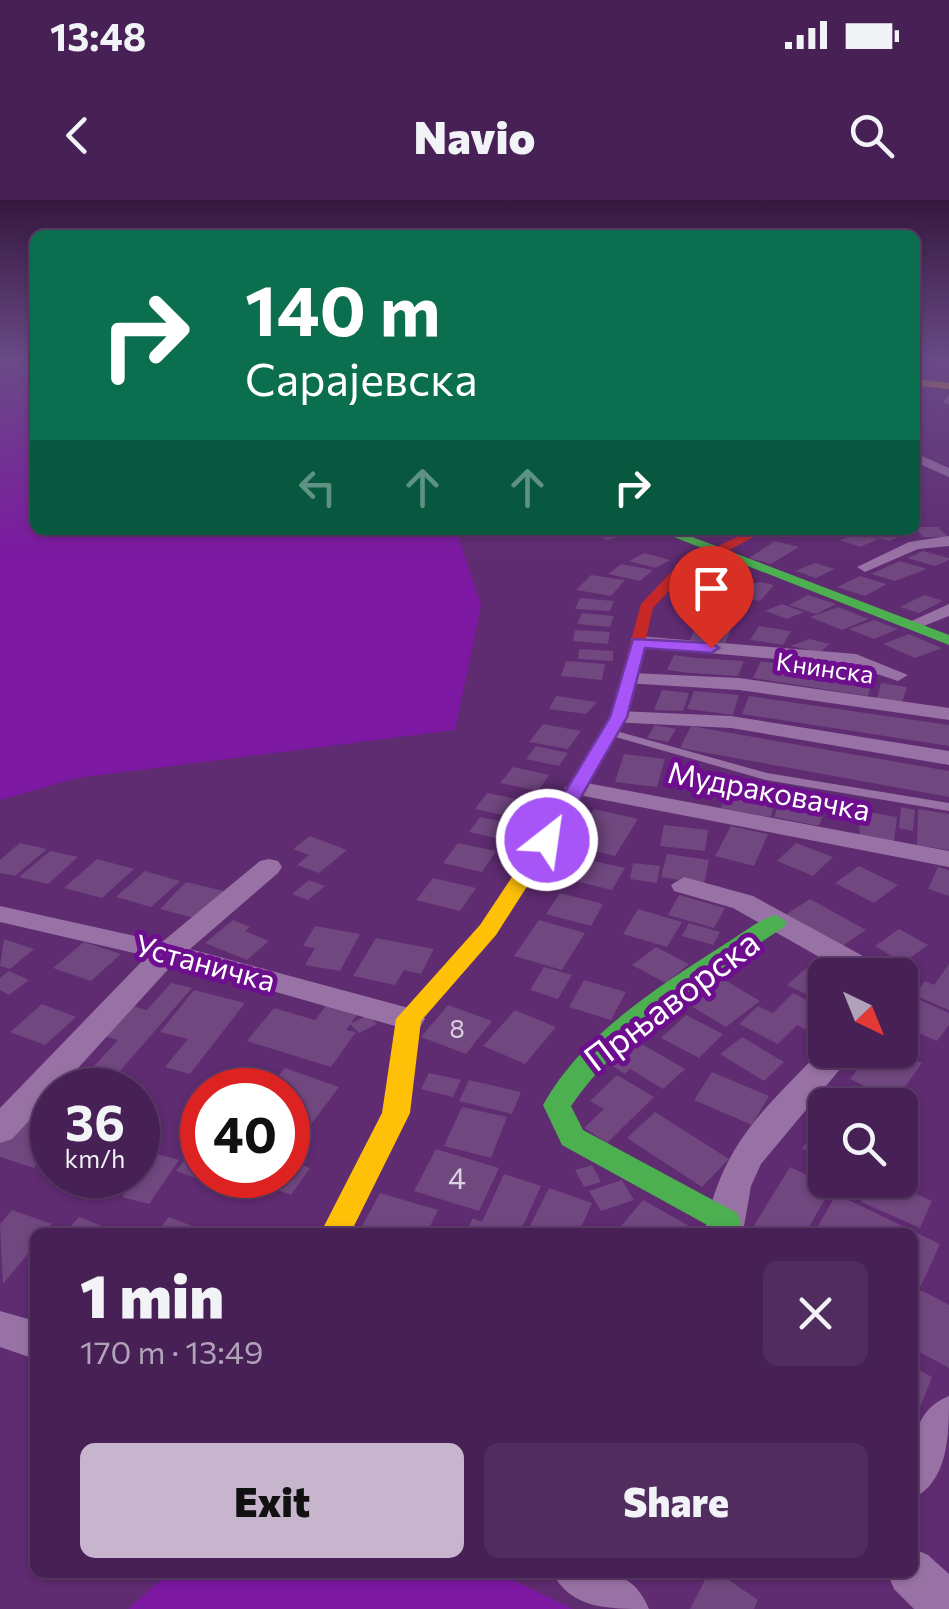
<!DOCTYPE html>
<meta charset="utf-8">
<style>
:root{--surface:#472055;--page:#512d5f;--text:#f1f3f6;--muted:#b0a3b9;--line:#5f3e6c;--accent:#c7b5cd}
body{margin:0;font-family:Commissioner,sans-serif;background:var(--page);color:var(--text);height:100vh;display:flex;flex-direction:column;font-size:38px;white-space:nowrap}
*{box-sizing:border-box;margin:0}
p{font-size:32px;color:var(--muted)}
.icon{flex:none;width:55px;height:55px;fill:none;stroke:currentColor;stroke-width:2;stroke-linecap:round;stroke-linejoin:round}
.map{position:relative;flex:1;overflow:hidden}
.side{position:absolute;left:30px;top:1028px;width:888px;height:350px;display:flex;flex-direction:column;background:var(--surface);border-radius:15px;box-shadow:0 2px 8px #0004,0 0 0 2px var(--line)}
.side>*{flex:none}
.guide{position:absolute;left:30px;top:30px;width:890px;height:305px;border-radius:15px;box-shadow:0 2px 8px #0004,0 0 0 2px var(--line);background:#0b6e4f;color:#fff;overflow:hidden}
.needle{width:65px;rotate:137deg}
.fabs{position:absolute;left:808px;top:758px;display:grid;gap:20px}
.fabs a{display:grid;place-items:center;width:110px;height:110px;border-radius:15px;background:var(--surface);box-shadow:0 2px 8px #0004,0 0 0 2px var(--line);font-size:50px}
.speed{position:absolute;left:30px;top:868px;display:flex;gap:20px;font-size:50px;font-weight:700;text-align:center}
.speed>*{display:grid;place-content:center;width:130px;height:130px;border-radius:50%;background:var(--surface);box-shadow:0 2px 8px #0004,0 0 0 2px var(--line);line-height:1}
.speed small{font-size:25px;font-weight:400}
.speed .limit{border:15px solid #d22;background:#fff;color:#111}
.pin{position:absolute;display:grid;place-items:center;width:85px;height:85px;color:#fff;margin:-102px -42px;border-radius:50% 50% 50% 0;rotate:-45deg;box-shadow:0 0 10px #0007}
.pin .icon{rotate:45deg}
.me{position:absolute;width:110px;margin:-55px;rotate:30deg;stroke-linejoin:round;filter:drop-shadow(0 0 8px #0008)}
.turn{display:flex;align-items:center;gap:35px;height:210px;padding:0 50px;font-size:45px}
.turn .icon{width:130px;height:130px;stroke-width:2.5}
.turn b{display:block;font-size:70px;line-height:85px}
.lanes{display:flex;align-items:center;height:95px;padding:0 50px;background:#0003;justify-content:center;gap:50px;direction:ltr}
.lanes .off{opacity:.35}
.round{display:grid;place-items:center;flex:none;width:105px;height:105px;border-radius:15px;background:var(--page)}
.overview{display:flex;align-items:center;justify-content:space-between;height:170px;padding:0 50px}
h1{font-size:60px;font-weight:800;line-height:75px}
.action{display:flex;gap:20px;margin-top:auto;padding:20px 50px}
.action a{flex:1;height:115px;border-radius:15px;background:var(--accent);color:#111;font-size:40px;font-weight:800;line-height:115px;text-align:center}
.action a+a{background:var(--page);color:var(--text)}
.status{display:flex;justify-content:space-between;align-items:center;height:70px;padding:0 50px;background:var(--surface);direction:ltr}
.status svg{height:28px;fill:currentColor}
header{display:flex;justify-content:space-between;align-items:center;height:130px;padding:0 50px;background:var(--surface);font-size:45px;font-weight:800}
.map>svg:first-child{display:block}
</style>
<div class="status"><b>13:48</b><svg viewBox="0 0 49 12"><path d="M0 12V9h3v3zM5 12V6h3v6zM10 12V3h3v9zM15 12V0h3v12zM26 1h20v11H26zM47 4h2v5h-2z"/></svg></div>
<header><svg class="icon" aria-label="back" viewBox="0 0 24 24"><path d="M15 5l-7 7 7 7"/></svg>Navio<svg class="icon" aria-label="search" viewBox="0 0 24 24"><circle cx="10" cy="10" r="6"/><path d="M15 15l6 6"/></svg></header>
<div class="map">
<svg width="949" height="1409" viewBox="0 0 949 1409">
<rect width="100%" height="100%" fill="#5f2b71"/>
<path fill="#7c18a1" d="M0,161H35V330H456L481,405L455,530L77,578L0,600Z
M170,1372L498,1373L573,1409H128Z"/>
<path fill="#70477f" d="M915,327H938L948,337H923Z
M602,330H624L632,333L608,340L590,333Z
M869,330H894L906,334L889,341L862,333Z
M859,333L860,334L879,339L860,347L840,340Z
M775,341L799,347L771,364L749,358Z
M923,351L949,358V360L935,366L907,358Z
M644,353L670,360L655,368L629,361Z
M900,361L927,369L895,381L871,374Z
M815,363L835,369L816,378L795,371Z
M621,364L653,370L640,381L608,374Z
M728,369L746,372L735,383L709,378Z
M591,375L625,380L611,396L576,390Z
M860,376L887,384L865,396L837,387Z
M760,382L774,385L760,401L738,397L750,384Z
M688,385L718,391L704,402L674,395Z
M808,395L836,404L816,414L789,405Z
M924,395L943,401L919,413L900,407Z
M580,398L614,401L610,411L575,409Z
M782,404L787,406L804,412L787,419L765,411Z
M838,407L869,419L842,430L810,417Z
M703,408L737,413L732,424L698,419Z
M582,413L614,416L610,427L577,424Z
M874,420L898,429L874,439L849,429Z
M696,425L731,429L725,444L690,440Z
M759,426L791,431L783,445L750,440Z
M575,430L610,432L608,444L573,441Z
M909,434L942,448L915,458L883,444Z
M809,439L830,444L820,452L790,446Z
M579,449L613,451V461L578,459Z
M674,455L696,458L744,461L738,476L689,473L667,470Z
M566,461L605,464L602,480L561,476Z
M761,461L851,475L873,478L868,496L753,478Z
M881,483L907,487L902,503L877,498Z
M662,490L689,493L683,511L654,510Z
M694,491L739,495L733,515L687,509Z
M556,496L597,502L586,514L549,509Z
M749,496L949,525V546L742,514Z
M543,524L581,531L568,549L529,542Z
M655,525L676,529L668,542L647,538Z
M691,526L949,571V597L680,548Z
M536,546L568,553L559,566L526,559Z
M624,554L665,559L657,587L615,582Z
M513,567L549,575L538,591L500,583Z
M680,569L713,574L709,593L675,588Z
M728,589L776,597L771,617L721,608Z
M487,593L532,602L521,619L475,609Z
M782,596L826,605L819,626L774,617Z
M901,607L915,610L913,631L899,628Z
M594,609L638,619L615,656L576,647L587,630L581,629Z
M918,609L949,614V650L917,645Z
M858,610L897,617L894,641L860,635Z
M480,617L514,624L504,640L469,632Z
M664,625L708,630L705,651L660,646Z
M731,626L768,634L754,666L715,656Z
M310,636L347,650L319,673L297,665L309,655L293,649Z
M20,643L47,649L15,676L0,673V660Z
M458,643L496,651L482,672L443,663Z
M796,643L833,657L813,676L777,661Z
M50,651L78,657L48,684L19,677Z
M667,654L709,660L704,684L661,677Z
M568,655L625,668L612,690L554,676Z
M97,659L134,669L102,698L64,688Z
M633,663L660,666L657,683L630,679Z
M859,666L898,685L874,703L835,683Z
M938,667L949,670V696L928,689Z
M145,671L180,681L151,707L116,697Z
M433,678L476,688L460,711L416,700Z
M309,680L325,686L308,700L292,694Z
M186,682L224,691L198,719L160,709Z
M560,693L603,704L591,726L546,714Z
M679,695L725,708L714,728L668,715Z
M810,699L866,730L841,747L785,715Z
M638,709L682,722L667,747L623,734Z
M233,720L250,727L245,731L269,741L247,760L205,743Z
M539,720L585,733L562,770L514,756Z
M689,723L720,732L713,745L682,736Z
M315,726L360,734L340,771L305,765L315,748L303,746Z
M899,729L928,745L903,763L875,746Z
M376,738L434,749L421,774L404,770L395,785L353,776Z
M4,739L34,749L10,769L0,766Z
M84,742L121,754L91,781L53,768Z
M656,747L689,764L666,783L632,765Z
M812,763L836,775H825L808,795L787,785Z
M949,764V810L914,795L925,781L934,785Z
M544,767L572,775L558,799L530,790Z
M9,771L29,780L9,795L0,790V778Z
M721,778L760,801L726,827L686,803Z
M584,780L626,792L611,820L569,807Z
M171,783L192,788L107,886L83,878L118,840L101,835L129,805L147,810Z
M194,790L245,803L190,874L165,867L188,839L160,832Z
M793,793L825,809L823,839L797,825L778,844L739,824L758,806L773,813Z
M920,800L949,813V825L937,841L901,825Z
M328,803L359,812L346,830L356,832L331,867L247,841L274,808L315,820Z
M42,804L76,817L45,845L10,832Z
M448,805L492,821L466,854L421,837Z
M515,810L556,827L525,864L483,846Z
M368,815L377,824L359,833L350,824Z
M686,815L723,834L699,858L661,838Z
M742,837L784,862L764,881L720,854Z
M633,839L685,869L663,889L630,869L625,874L606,862Z
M873,850H895L922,863L895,901L850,879Z
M285,868L339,887L288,955V890H267Z
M712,872L769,896L752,925L694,900Z
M429,873L461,880L453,897L421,889Z
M617,875L654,897L607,943L584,928L604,909L590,901Z
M469,880L521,892L512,914L459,901Z
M462,907L507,917L491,958L444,946Z
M28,909L52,916V946L34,968L0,957V940Z
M655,912L729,959L702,987L627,938Z
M825,920V960L802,948Z
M202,938V975H247L234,992L176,971Z
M436,949L499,968L479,1011L414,991Z
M153,953L179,960L149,1004L122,997Z
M288,960L310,968L291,995L248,979L251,975H288Z
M592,965L601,982L584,987L575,970Z
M790,967L832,987L806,1032H750Z
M504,974L541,986L520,1032H466L473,1018L482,1022Z
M622,980L634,1000L601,1011L589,991Z
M872,980H885L932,1001L920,1028L861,1002Z
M549,988L592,1003L579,1032H527Z
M380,993L438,1010L427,1032H359Z
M836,994L940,1044L921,1086L912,1082V1032H815Z
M643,1000L700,1032H616Z
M12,1010L52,1024L45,1032H35V1045L3,1084L0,1024Z
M79,1017L107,1028L103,1032H65Z
M169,1017L208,1032H157Z
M921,1090L949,1105V1168L912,1148V1106Z
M912,1166L932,1177L913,1225H912Z
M709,1372H717L758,1400L754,1409H690Z"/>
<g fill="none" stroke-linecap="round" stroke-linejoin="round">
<path fill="#9872a4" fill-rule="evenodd" d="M609,529L767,573L949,603V611L766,580L605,534V530Z"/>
<path fill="#9872a4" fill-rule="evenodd" d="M949,194V205L943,202Z
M915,253L949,268V277L915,262Z
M949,336V346L918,349L865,372L857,367L909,342Z
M949,404V416L916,429L907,423Z
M638,436L856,454L908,475L898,481L853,466L631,446V438Z
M632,473L739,478L949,508V520L739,490L625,483L622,479Z
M619,511L731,516L949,551V565L731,528L611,522L608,517Z
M576,581L949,651V667L568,593L564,588Z
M269,659L278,661L282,667L278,673L190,749L420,811L425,819L420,827L409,830L174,763L58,890H52V896L12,939L0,943V908L147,756L0,722V706L162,742L260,661Z
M684,677L753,696L885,768L889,775H851L733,708L674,691L671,685Z
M825,846V850H856L761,964L751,986L743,1032H705C721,943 765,909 825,846Z
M0,1111L35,1121V1159L0,1147Z
M949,1196C949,1235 949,1281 912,1299C912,1260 906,1213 949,1196Z
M912,1348L928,1355L949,1374V1409H914L894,1389L887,1372H912Z
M552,1372C594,1372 630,1363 649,1409C607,1409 571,1409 552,1372Z"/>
<path fill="#4caf50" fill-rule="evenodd" d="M656,330H674L949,435V445Z
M776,715L787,722L784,727C706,779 626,827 571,906L583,930L737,1013L741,1022L737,1031L720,1032L562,945L543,905C582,835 656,788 722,746C739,736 757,720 776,715Z"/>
<path fill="#ffc107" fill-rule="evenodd" d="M915,179L949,183V189L915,185Z
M555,621L565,627L496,735L421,821L410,913L351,1032H321L382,913L396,819L480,725L548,623Z"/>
<path fill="#c62828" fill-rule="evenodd" d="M751,330H767L686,373L653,408L628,517L562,631H548L545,627L610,517L641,404L676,367Z"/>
</g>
<linearGradient id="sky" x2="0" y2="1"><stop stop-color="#34183e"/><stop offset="0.45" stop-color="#694a86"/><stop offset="1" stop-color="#694a86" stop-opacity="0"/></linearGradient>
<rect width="949" height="358" fill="url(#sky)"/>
<path fill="#a855f7" stroke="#6d37a1" stroke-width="2.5" d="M633,439L711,443L719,448L711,453L645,448L627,517L554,644H539L536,640L610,517Z"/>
<g text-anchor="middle" stroke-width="10" stroke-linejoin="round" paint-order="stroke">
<g font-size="25" fill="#fff" stroke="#6d0e8e">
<text transform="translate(825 468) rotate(8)" y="9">Книнска</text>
</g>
<g font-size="25" fill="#dbd1df">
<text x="457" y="838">8</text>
</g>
<g font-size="30" fill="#fff" stroke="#6d0e8e">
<text transform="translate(769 592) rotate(11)" y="10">Мудраковачка</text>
<text transform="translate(205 764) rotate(15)" y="10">Устаничка</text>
</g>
<g font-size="30" fill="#dbd1df">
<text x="457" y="989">4</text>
</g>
<g font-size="35" fill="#fff" stroke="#6d0e8e">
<text transform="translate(672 801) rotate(-37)" y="12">Прњаворска</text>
</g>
</g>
</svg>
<div class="fabs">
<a><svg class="needle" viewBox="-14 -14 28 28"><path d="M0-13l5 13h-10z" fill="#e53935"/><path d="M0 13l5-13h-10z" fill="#b0a3b9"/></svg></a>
<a><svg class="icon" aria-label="search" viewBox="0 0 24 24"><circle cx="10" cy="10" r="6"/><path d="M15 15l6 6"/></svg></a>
</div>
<div class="speed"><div>36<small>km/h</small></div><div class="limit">40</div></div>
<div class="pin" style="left:711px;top:448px;background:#d93025"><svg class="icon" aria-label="arrive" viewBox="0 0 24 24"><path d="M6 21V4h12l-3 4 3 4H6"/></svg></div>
<svg class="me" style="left:547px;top:640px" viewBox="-20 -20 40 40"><circle r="17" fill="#a855f7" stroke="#fff" stroke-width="3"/><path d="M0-11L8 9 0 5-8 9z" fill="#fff"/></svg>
<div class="guide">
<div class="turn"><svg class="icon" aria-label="right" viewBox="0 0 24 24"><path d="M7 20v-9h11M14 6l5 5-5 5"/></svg><div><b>140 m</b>Сарајевска</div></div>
<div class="lanes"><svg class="icon off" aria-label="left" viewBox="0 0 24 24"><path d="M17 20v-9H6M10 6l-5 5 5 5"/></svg><svg class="icon off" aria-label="ahead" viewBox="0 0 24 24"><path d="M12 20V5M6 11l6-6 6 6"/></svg><svg class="icon off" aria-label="ahead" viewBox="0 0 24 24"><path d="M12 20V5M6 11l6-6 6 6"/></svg><svg class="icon" aria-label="right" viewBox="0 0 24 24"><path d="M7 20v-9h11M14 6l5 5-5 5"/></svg></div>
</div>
<section class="side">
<div class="overview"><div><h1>1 min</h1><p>170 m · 13:49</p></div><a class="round"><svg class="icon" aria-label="close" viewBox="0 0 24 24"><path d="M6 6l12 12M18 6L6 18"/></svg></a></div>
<div class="action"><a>Exit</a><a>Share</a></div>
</section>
</div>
